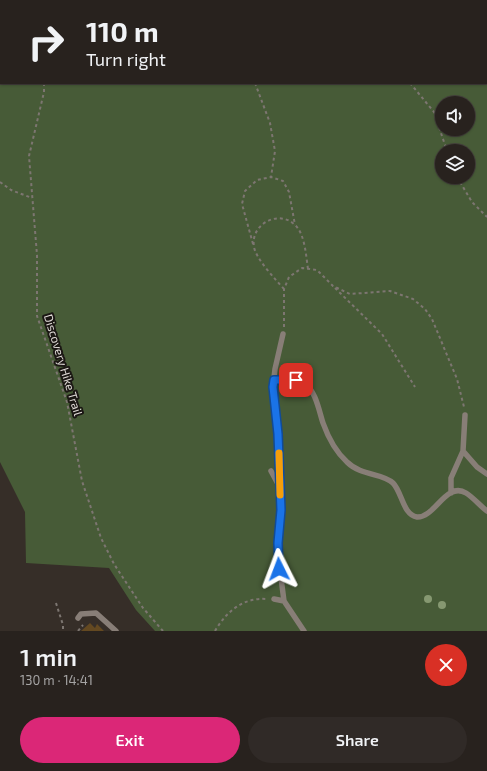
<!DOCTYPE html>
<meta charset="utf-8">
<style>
:root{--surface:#28221e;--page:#302a27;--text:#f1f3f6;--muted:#a5a4a4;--line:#443f3c;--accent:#db2777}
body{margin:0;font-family:"Exo 2",sans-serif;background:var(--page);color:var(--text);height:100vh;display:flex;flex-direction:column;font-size:15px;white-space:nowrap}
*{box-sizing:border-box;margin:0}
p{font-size:13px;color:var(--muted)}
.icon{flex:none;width:22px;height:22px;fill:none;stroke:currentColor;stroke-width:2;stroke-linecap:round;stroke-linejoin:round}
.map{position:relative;height:631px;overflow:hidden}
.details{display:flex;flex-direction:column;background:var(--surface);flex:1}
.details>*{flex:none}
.hud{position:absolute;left:0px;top:0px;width:487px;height:84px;box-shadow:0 1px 3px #0004,0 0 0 1px var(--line);background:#28221e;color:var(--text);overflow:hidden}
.buttons{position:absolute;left:435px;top:96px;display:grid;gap:8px}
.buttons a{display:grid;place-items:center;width:40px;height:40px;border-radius:50%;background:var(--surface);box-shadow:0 1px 3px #0004,0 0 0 1px var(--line);font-size:20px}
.pin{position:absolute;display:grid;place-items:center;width:34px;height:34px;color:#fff;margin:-17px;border-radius:8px;box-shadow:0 2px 6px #0006}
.me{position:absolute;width:44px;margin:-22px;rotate:357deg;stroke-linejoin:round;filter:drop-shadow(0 0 3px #0008)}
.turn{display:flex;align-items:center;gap:14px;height:84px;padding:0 20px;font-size:18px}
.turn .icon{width:52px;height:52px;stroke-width:2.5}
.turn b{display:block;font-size:28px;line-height:34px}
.round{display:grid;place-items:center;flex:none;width:42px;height:42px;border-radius:21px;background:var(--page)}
.head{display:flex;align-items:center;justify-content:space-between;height:68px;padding:0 20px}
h1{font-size:24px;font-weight:600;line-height:30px}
.action{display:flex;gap:8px;margin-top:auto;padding:8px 20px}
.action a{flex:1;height:46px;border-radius:24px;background:var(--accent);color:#fff;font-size:16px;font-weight:600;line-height:46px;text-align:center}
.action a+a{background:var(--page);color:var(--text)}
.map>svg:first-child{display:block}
</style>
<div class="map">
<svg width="487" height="631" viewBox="0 0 487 631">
<rect width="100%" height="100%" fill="#362e28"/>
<path fill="#475b37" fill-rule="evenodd" d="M0,0H487V631H155L136,610L109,568L26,563L25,512L0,462ZM1,1H486V83H1ZM442,103H468V129H442ZM442,151H468V177H442Z"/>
<path fill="#644921" d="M90,623L95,628L97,624L104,631H81Z"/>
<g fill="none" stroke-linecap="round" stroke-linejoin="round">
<path stroke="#7d7671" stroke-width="2" stroke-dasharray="3 3" stroke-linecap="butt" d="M210,0V1
M436,0L437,1
M4,1L5,0
M47,1V0
M347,1V0
M0,5L1,4
M486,33H487
M0,41L1,44
M0,55H1
M44,83V92L29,156L37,255V316L67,402L82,481L101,538L114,564L143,608L163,631
M255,83L270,123L275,151L271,177
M410,83L434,112L447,151
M457,177L472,202L487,217
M0,182L11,190L32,198
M253,244L242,204L245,191L257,180L271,177L283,181L289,192L295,225
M335,288L382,334L415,387
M284,289C276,280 256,259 254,247C250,224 279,209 295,225C305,234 306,256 308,269
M284,327V289L289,277L302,268L317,270L333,286L350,294L390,291L413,299L425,309L432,319L457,379L464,407
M56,603L63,625V631
M78,631L83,625
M215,631C226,612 243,597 267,599"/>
<path stroke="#887e77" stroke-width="5.5" d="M283,334L275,369L273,387L278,433L281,511L278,555L284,601
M274,380C284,379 295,377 304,383C316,391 319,411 323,423C328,437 336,452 347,462C361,476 383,473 393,483C402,492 403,515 417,517C435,518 446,481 466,493C474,498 480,506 487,511
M465,415L463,451L477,467L487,474
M271,471L278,484
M451,493V478L463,451
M274,599L284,601L304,631
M78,618L81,614L96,613L116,631"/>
</g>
<g fill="#869871">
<circle cx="428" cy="599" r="4"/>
<circle cx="442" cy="605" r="4"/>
</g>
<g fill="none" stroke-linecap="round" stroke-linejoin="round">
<defs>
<path id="route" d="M279,569L278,543L281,510L278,434L273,387L274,380H296"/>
</defs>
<use href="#route" stroke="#114b97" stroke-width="10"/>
<use href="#route" stroke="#1a73e8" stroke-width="7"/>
<path stroke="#f59e0b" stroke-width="7" d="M279,453L280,495"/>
</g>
<g text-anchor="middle" stroke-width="4" stroke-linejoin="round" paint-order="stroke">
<g font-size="12" fill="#dfd9d6" stroke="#1b1714">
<text transform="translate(63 365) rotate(73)" y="4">Discovery Hike Trail</text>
</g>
</g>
</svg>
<div class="buttons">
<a><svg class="icon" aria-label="sound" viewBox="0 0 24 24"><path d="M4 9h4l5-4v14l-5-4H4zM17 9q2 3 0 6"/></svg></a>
<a><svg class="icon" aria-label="layers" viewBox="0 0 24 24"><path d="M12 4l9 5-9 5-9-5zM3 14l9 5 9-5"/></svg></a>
</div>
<div class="pin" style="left:296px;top:380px;background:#d93025"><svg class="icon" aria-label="arrive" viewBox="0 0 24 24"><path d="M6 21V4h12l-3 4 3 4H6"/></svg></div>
<svg class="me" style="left:279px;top:569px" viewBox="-20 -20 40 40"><path d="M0-17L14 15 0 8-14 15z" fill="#1a73e8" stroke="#fff" stroke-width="4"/></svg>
<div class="hud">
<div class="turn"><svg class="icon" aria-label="right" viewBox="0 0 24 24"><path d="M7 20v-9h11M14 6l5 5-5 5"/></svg><div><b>110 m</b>Turn right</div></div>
</div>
</div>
<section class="details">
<div class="head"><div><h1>1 min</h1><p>130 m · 14:41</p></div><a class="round" style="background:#d93025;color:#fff"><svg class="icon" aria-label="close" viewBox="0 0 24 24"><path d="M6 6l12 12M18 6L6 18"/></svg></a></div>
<div class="action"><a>Exit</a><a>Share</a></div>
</section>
